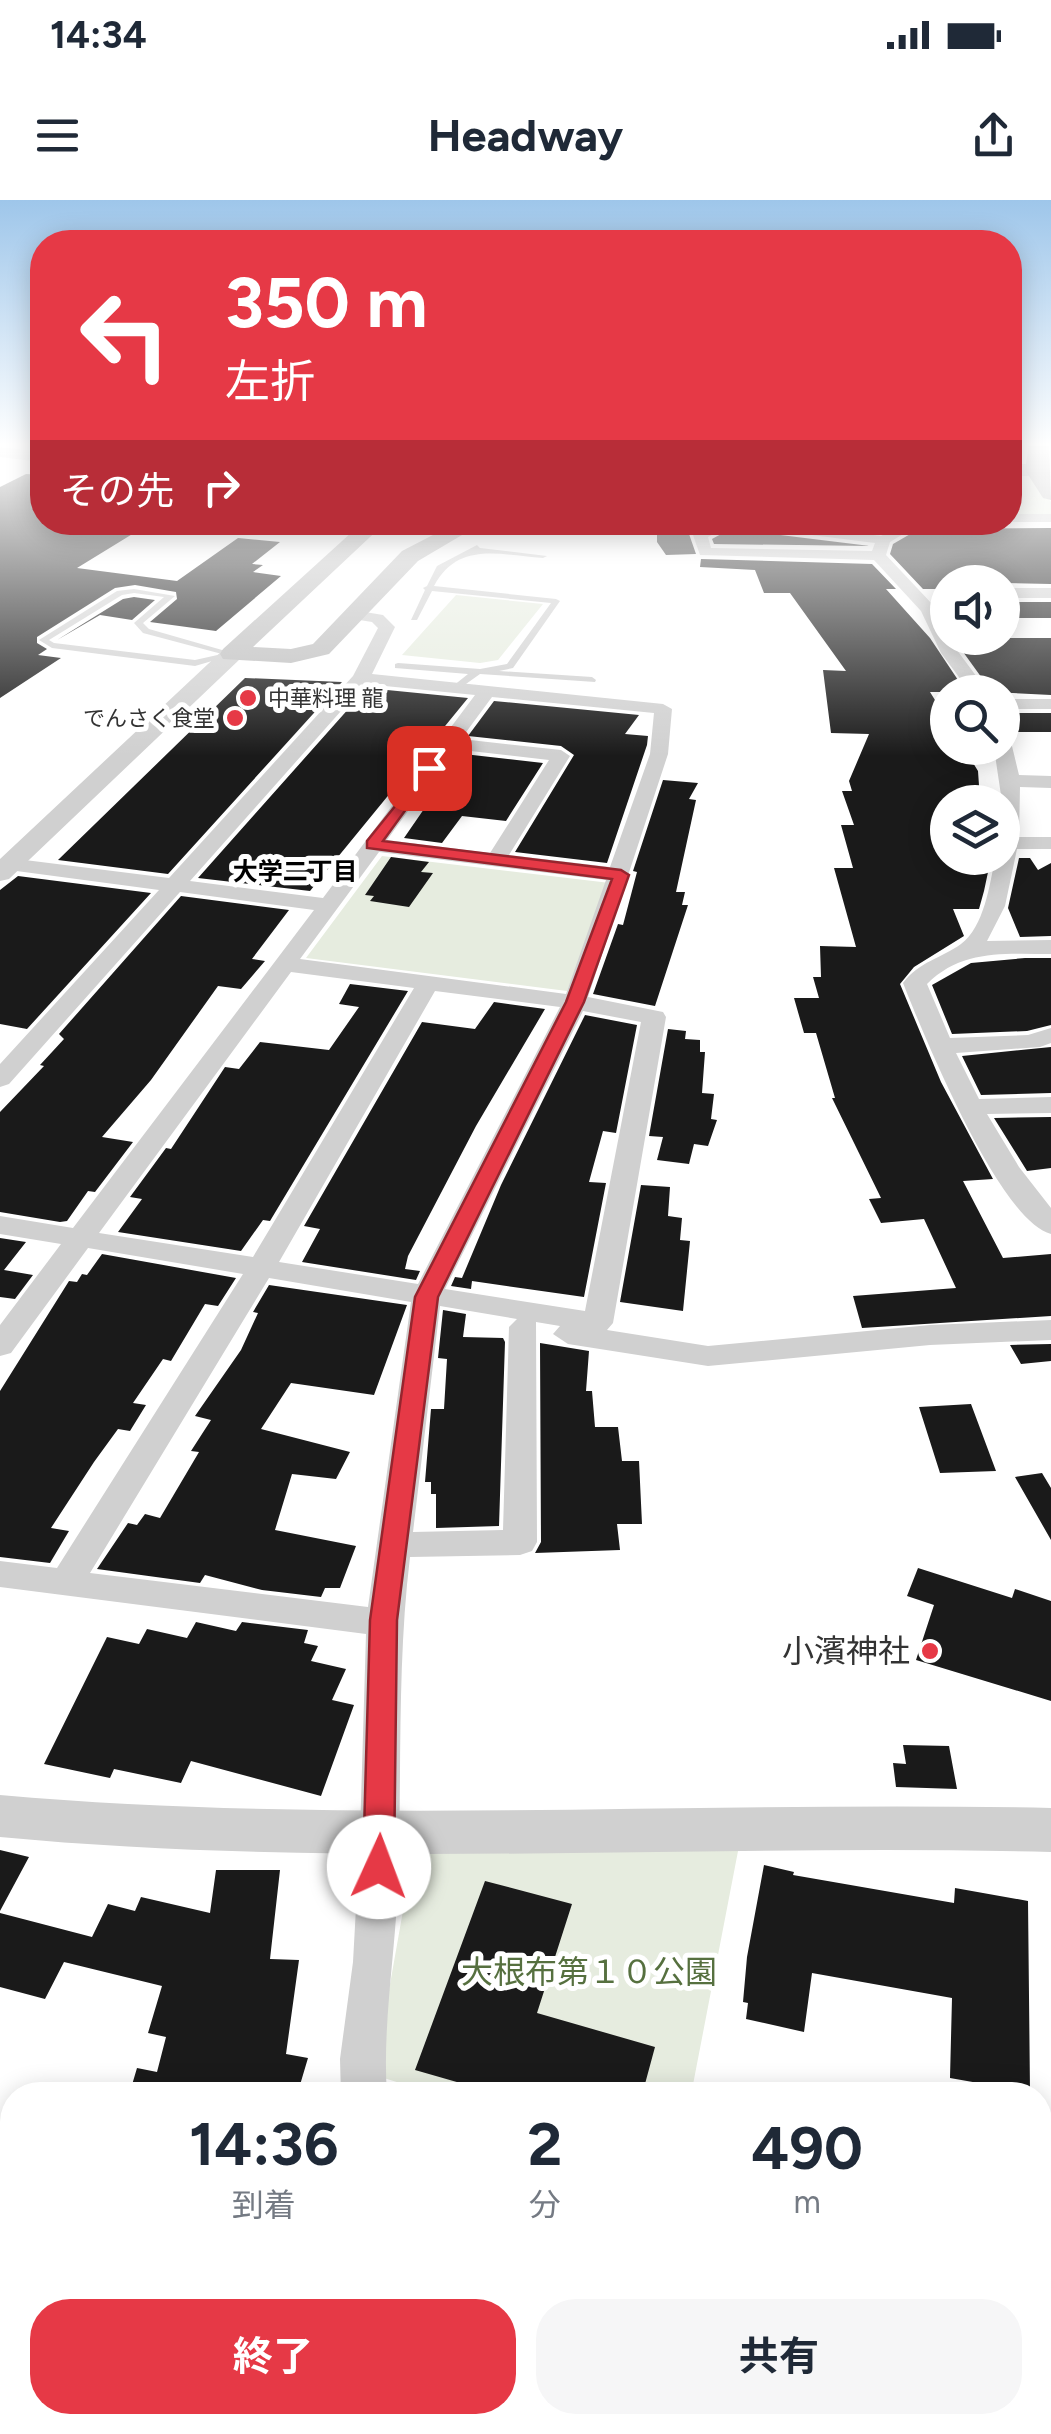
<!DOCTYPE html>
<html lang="ja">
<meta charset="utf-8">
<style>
:root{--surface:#fff;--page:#f6f6f7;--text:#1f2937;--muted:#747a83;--accent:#e63946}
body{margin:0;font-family:Figtree,"Noto Sans JP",sans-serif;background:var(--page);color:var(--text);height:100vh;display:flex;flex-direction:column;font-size:38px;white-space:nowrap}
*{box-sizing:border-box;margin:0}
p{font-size:32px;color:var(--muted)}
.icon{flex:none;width:55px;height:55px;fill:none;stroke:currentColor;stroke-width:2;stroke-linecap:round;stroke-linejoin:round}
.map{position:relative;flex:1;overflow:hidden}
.sheet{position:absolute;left:0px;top:1882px;width:1052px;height:352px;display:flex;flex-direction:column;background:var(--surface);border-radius:40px 40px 0 0;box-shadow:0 5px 25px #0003}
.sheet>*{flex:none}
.banner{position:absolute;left:30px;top:30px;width:992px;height:305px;border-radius:40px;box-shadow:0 5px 25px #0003;background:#e63946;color:#fff;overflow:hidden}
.controls{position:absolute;left:930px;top:365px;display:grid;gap:20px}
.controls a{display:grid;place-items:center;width:90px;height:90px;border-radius:50%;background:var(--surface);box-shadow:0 5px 25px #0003;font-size:50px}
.pin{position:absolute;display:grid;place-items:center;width:85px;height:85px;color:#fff;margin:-42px;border-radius:20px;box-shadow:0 5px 15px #0006}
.me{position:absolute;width:110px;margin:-55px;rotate:2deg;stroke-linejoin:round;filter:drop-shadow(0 0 8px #0008)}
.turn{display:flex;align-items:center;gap:35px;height:210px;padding:0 30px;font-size:45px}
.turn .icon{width:130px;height:130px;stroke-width:2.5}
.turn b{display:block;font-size:70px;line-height:85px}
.then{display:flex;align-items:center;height:95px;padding:0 30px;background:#0003;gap:20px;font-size:38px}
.eta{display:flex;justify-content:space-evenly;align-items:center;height:170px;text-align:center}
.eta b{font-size:60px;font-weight:700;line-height:70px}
.primary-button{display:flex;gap:20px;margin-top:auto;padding:20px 30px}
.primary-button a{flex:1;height:115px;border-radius:40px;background:var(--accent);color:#fff;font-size:40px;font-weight:700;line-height:115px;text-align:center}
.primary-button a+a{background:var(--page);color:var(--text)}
.status{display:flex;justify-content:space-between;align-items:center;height:70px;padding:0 50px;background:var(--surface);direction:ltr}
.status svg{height:28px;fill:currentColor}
header{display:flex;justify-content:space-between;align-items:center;height:130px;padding:0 30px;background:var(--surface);font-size:45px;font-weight:700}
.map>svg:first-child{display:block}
</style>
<div class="status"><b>14:34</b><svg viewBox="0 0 49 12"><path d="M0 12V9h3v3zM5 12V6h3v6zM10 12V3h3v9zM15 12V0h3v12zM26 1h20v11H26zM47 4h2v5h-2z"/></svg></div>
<header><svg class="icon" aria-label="menu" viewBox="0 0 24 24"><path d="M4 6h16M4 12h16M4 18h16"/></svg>Headway<svg class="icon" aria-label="share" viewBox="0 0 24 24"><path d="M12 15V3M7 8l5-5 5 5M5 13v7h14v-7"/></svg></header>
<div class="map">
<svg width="1051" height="2234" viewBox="0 0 1051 2234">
<rect width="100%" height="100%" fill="#fff"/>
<path fill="#e6ecdf" d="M1010,275H1031L1051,302V316H1010Z
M456,395L543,404L498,460L480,463L402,455Z
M382,656L610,683L567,791L306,758Z
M739,1646L691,1895H439L374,1875L413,1654Z"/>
<path fill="#1a1a1a" d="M26,274L42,275V322H152L77,368L177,381L238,338L280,342L252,364L263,365L253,372L281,376L216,431L150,422L177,399L176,392L135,385L115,388L37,437V443L47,449L38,455L61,458L0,498V287Z
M677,322H706L689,334L696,354L666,355L657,342V333Z
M734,327L740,330L870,346L714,344L712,339Z
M1051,328V384L948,382V389H923L890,354L893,344L919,329Z
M701,359L872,364L896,389H886L930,438L966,492H930L948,521V548H964L978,571L980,600L948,598V658H991L984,691L979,709H953L964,736L914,767L900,784L941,882L993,979L963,981L1003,1058L1051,1054V1116L862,1128L853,1096L956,1088L924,1019L881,1023L869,999L881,998L832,898H835L816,833H804L794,798H819L813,777H821L820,746L856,747L834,668H853L841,625H854L842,591H852L849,581L869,534L831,533L823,470L846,471L790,393H764L755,370L700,367Z
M134,397L155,400L132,420L100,415L57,440L123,399Z
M1008,402H1051V418H1019Z
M953,438H1051V495L992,492Z
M245,478L342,482L168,674L58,660Z
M367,488L468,498L310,691L198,678Z
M494,501L639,515L625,534L648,536L647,545L607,663L515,652L574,555L561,546L468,536Z
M1002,513H1051V532H1006Z
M455,553L543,563L506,621L462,616L442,643L404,638L444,580L438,576Z
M663,580L698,583L689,599L696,600L676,692H685L682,705H688L655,806L593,794L618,724L623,725L637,672L633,671Z
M391,657L429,662L421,672L433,673L409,707L370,701L374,696L365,695Z
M1019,658H1030L1038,670L1051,663V736L1020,737L1008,708Z
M18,676L151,693L27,829L0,824V690Z
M181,696L289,710L252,759L265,761L241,789L218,786L151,880L102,937L133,942L95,992L88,991L67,1021L60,1022L0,1012V912L44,866L40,865L64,839L59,834Z
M1025,758H1051V825L1027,831L952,834L932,785L971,763Z
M350,784L408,791L270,1021L263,1020L241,1051L118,1032L142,999L130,997L166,948L171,949L225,867L239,869L260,842L329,850L359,807L339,804Z
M494,802L545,809L476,926L408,1056L405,1069L420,1071L416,1080L302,1062L320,1029L304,1026L422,822L475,829Z
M585,815L637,825L616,933L603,931L589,982L606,983L584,1097L472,1081L471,1089L451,1086L455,1077L462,1078L501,985Z
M668,829L686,831L685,839L700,840V852H705L702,893L714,894L711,919L717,920L708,946L694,944L689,964L657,960L663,937L649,936Z
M1051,847V893L981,895L962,856Z
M1051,917V968L1027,971L994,918Z
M641,985L670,987L668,1016L682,1018L680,1040L690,1041L683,1111L620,1102Z
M0,1038L26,1042L4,1070L33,1075L15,1099L0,1097Z
M102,1054L236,1078L218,1106L205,1104L171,1161L163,1159L133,1203L146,1205L130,1231L118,1229L94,1262L51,1328L69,1331L50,1363L0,1357V1191L69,1081L77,1082L82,1074L87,1075Z
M269,1085L407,1105L374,1195L291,1183L261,1229L350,1252L336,1279L292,1274L275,1330L356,1346L340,1388H325L321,1397L262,1390L205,1375L200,1383L97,1369L128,1323L137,1325L145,1314L160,1318L199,1252L191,1251L211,1220L195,1216L241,1150L258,1113L253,1112Z
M443,1110L466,1114L463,1137L503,1138L505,1142L499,1326L436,1328V1294H431V1282H425L431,1209H444L447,1159L438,1158Z
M540,1143L589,1151L586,1191H592L595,1227H618L622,1261H639L642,1324H617L620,1350L535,1353L541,1342Z
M1051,1144V1161L1021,1164L1010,1145Z
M971,1204L996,1271L940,1273L919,1207Z
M1042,1273L1051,1288V1340L1015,1277Z
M918,1368L1012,1398L1015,1389L1051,1401V1501L916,1460L934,1405L907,1396Z
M196,1422L236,1431L242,1422L308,1430L304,1443L318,1446L311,1461L346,1469L332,1500L354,1505L321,1596L191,1561L181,1583L114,1569L110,1578L44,1564L107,1437L139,1444L147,1429L187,1438Z
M903,1545L949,1546L957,1589L896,1587L893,1563L906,1564Z
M0,1650L29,1657L0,1711Z
M764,1665L794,1672L793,1675L954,1703L955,1688L1028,1701L1030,1892L950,1878L952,1798L812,1773L804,1832L746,1819L748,1803L743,1802L747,1757Z
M216,1670H280L270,1759L299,1760L286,1854L308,1858L297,1895L212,1890L211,1895H129L137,1868L157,1872L166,1837L148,1833L162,1786L64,1762L45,1799L0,1787V1713L92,1737L108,1704L135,1711L141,1697L210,1713Z
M485,1681L572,1704L537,1813L655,1847L642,1895H502L415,1870Z"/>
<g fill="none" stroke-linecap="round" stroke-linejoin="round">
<path fill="#d0d0d0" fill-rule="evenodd" d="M477,345L480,348L547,356L543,358C500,355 458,341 434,386L556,399L560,401L513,468L499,471L592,477L596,480L595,482L480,474L456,491L452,488L453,486L468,474L395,468V464L398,463L480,469L507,464L551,403L432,391L417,420H411L425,390L423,388L427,386L437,366Z
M134,389L175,396L143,423L149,429L236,454L195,466L52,448L39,440L117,391ZM134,393L164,397L134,423L143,433L222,454L195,460L54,443L49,440L122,395Z"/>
<path fill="#d0d0d0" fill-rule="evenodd" d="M1010,314H1051V322H1010Z
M714,322H779L881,336L905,322H923L890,342L886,355L934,406L948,438L988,492H970L941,453L921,411L874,360L700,355L693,335ZM734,323L740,326L875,343L872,351L711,348L708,337Z
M1002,388H1051V398H1002Z
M353,410L383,415L395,427L372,474L663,504L672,509L668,554L588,797L663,812L666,817L613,1123L607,1130L708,1146L930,1125L1051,1120V1140L930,1145L708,1166L568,1144L553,1134L560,1126L536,1122L537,1342L532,1351L520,1355L410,1357C397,1464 402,1572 398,1680C396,1751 382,1824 387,1895H341L340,1859L353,1762L360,1635L366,1434L0,1387V1361L57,1368L243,1074L88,1048L11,1153L0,1156V1125L61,1044L0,1034V1016L73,1028L314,710L180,692L9,884L0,887V864L159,690L9,670L2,668L0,662L9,658L169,678L353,476L378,428L372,422L347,418V412ZM365,484L475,495L323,698L190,681ZM492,497L654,513L650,554L610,667L509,655L570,556L561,550L461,539ZM453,549L549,560L490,653L387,640ZM379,652L606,680L566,794L300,759ZM291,772L414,788L253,1057L99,1033ZM435,791L560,807L418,1084L279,1062ZM583,811L641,822L585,1111L445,1089ZM269,1078L411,1102L368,1407L90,1373ZM440,1106L517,1119L509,1127L503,1330L413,1332Z
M1002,499H1051V509H1002Z
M1002,537L1011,542L1019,575L1051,576V588L1020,587L1019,637H1051V649H1017L1005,706L987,741L1051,740V754C1005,754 962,749 927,784L950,838L1028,835L1051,828V843L1040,847L956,853L979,899L1051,897V913L987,914L1019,967L1051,1008V1034C999,1021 923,833 903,783C920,761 940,759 961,744C984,727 990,684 995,658H1002V602L994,548H1002Z
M0,1946L12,1948V1994L0,1992Z
M12,2001V2070L0,2075V2006Z
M119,2222H171L169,2234H117Z
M356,2222H408L409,2234H357Z"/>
<path fill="#d0d0d0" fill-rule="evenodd" d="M0,247L42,252V262L0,257Z
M232,448L243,454L240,459L9,679L0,681V659L224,449Z
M0,1595C349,1626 701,1600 1051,1608V1652C701,1643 349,1670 0,1637Z"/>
<path fill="#bdbdbd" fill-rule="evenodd" d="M1010,264H1036L1045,270L1036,276H1010Z
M363,322H386L253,447L291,449L313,444L402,351L458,322H484L418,361L329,454L291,463L223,459L220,454L223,449Z"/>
<path fill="#ababab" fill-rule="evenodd" d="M1029,244H1049L1051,300L1043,298L1025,270Z"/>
</g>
<linearGradient id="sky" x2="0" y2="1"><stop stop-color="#9ec6ea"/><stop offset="0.44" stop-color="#fff"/><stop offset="1" stop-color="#fff" stop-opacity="0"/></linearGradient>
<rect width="1051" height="556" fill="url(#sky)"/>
<path fill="#e63946" stroke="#96252e" stroke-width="2.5" d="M429,564L436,568L383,641L621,670L629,675L584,802L438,1097L397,1420L394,1667L390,1676L379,1680L368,1676L363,1667L370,1420L415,1097L566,802L612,679L367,648V641Z"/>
<g fill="#e63946" stroke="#fff" stroke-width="4">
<circle cx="248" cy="498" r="10"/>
<circle cx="235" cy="518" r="10"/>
<circle cx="930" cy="1451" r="10"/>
</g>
<g text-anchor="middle" stroke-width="10" stroke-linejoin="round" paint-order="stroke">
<g font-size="22" fill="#333" stroke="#fff" text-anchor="start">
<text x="268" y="506">中華料理 龍</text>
<text x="215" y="526" text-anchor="end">でんさく食堂</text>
</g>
<g font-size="25" font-weight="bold" fill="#000" stroke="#fff">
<text x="295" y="680">大学二丁目</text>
</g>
<g font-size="32" fill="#333" stroke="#fff" text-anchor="end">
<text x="910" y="1462">小濱神社</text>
</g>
<g font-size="32" fill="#56703f" stroke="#fff">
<text x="589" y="1783">大根布第１０公園</text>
</g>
</g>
</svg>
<div class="controls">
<a><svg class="icon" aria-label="sound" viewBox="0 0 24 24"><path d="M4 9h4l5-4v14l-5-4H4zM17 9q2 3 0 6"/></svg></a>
<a><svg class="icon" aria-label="search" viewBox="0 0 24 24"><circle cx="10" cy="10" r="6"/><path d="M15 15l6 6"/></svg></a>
<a><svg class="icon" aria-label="layers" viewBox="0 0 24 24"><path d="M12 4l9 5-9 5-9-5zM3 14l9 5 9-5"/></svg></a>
</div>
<div class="pin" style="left:429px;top:568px;background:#d93025"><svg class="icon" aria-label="arrive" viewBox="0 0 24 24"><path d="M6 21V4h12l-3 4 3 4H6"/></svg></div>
<svg class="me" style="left:379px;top:1667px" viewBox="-20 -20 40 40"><circle r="19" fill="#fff"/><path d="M0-13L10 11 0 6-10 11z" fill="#e63946"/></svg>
<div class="banner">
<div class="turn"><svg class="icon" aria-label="left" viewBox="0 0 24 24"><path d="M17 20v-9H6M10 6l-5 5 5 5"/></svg><div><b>350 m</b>左折</div></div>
<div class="then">その先<svg class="icon" aria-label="right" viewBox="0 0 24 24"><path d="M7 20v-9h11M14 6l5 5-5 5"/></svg></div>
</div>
<section class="sheet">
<div class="eta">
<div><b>14:36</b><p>到着</p></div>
<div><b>2</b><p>分</p></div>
<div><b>490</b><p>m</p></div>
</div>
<div class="primary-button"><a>終了</a><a>共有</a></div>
</section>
</div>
